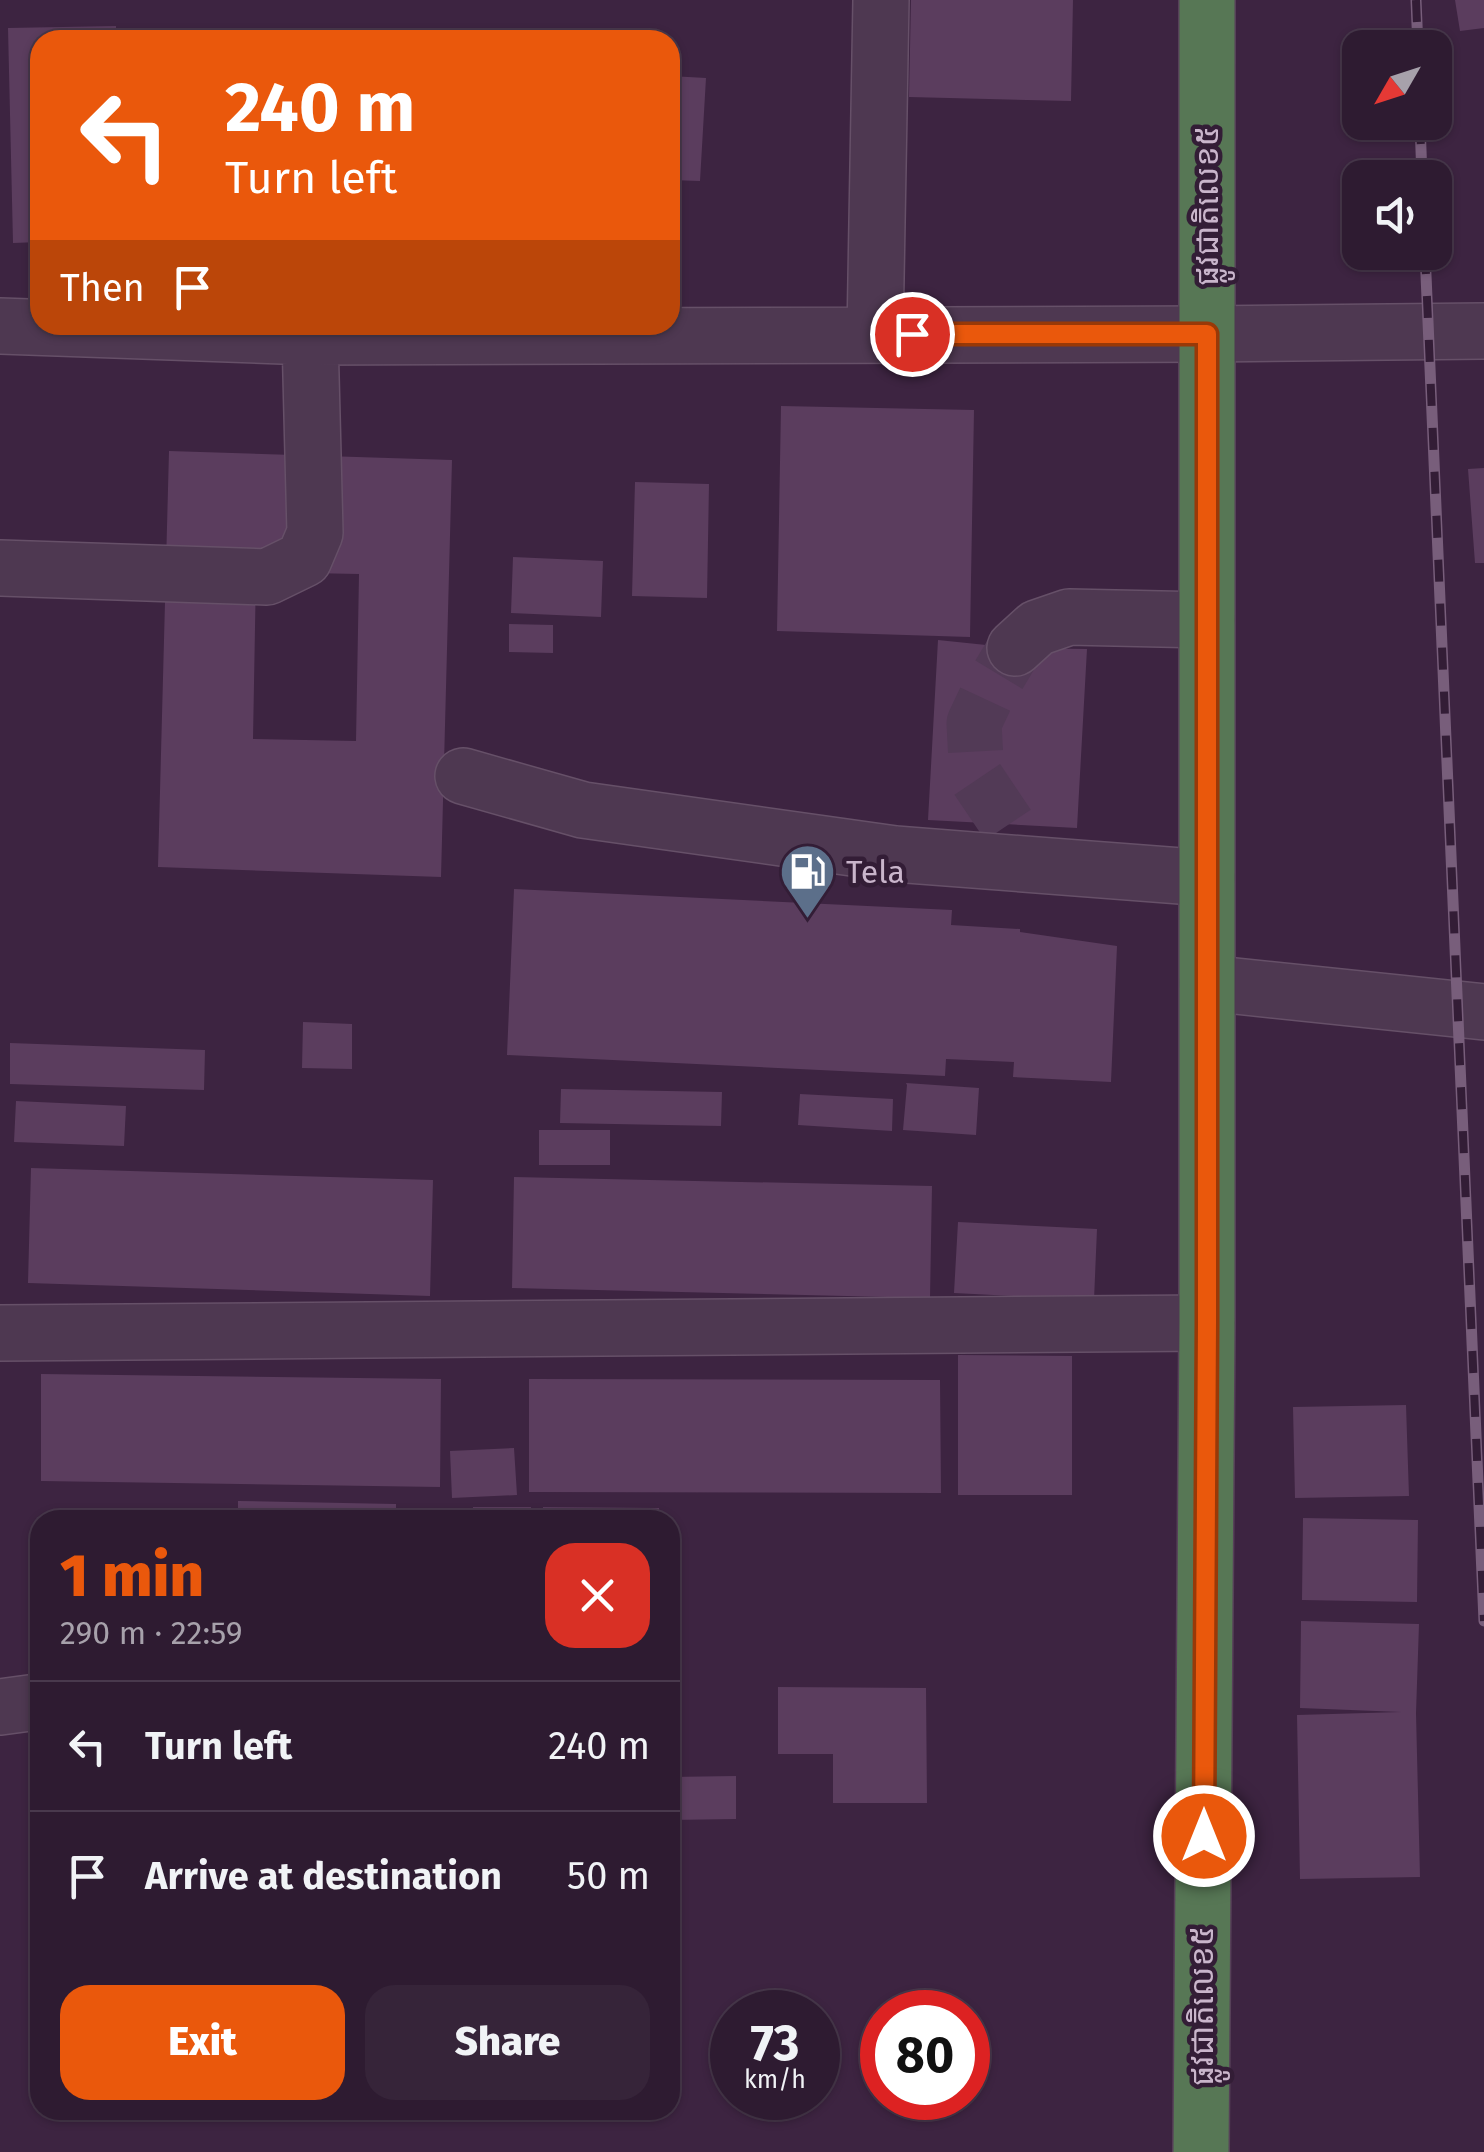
<!DOCTYPE html>
<meta charset="utf-8">
<style>
:root{--surface:#2e1b31;--page:#362439;--text:#f1f3f6;--muted:#a7a1ab;--line:#49394d;--accent:#ea580c}
body{margin:0;font-family:"Fira Sans","Noto Sans Khmer",sans-serif;background:var(--page);color:var(--text);height:100vh;display:flex;flex-direction:column;font-size:38px;white-space:nowrap}
*{box-sizing:border-box;margin:0}
p{font-size:32px;color:var(--muted)}
.icon{flex:none;width:55px;height:55px;fill:none;stroke:currentColor;stroke-width:2;stroke-linecap:round;stroke-linejoin:round}
.map{position:relative;flex:1;overflow:hidden}
.details{position:absolute;left:30px;top:1510px;width:650px;height:610px;display:flex;flex-direction:column;background:var(--surface);border-radius:30px;box-shadow:0 2px 8px #0004,0 0 0 2px var(--line)}
.details>*{flex:none}
.banner{position:absolute;left:30px;top:30px;width:650px;height:305px;border-radius:30px;box-shadow:0 2px 8px #0004,0 0 0 2px var(--line);background:#ea580c;color:#fff;overflow:hidden}
.needle{width:65px;rotate:231deg}
.buttons{position:absolute;left:1342px;top:30px;display:grid;gap:20px}
.buttons a{display:grid;place-items:center;width:110px;height:110px;border-radius:20px;background:var(--surface);box-shadow:0 2px 8px #0004,0 0 0 2px var(--line);font-size:50px}
.speed{position:absolute;left:710px;top:1990px;display:flex;gap:20px;font-size:50px;font-weight:700;text-align:center}
.speed>*{display:grid;place-content:center;width:130px;height:130px;border-radius:50%;background:var(--surface);box-shadow:0 2px 8px #0004,0 0 0 2px var(--line);line-height:1}
.speed small{font-size:25px;font-weight:400}
.speed .limit{border:15px solid #d22;background:#fff;color:#111}
.pin{position:absolute;display:grid;place-items:center;width:85px;height:85px;color:#fff;margin:-42px;border:5px solid #fff;border-radius:50%;box-shadow:0 2px 10px #0007}
.me{position:absolute;width:110px;margin:-55px;rotate:0deg;stroke-linejoin:round;filter:drop-shadow(0 0 8px #0008)}
.turn{display:flex;align-items:center;gap:35px;height:210px;padding:0 30px;font-size:45px}
.turn .icon{width:130px;height:130px;stroke-width:2.5}
.turn b{display:block;font-size:70px;line-height:85px}
.then{display:flex;align-items:center;height:95px;padding:0 30px;background:#0003;gap:20px;font-size:38px}
.round{display:grid;place-items:center;flex:none;width:105px;height:105px;border-radius:30px;background:var(--page)}
.overview{display:flex;align-items:center;justify-content:space-between;height:170px;padding:0 30px}
h1{font-size:60px;font-weight:800;line-height:75px;color:var(--accent)}
.action{display:flex;gap:20px;margin-top:auto;padding:20px 30px}
.action a{flex:1;height:115px;border-radius:30px;background:var(--accent);color:#fff;font-size:40px;font-weight:800;line-height:115px;text-align:center}
.action a+a{background:var(--page);color:var(--text)}
ul{padding:0;list-style:none}
li{display:flex;align-items:center;gap:30px;height:130px;padding:0 30px;border-top:2px solid var(--line)}
li div{flex:1}
li b{display:block;font-size:38px}
li em{font-style:normal}
.map>svg:first-child{display:block}
</style>
<div class="map">
<svg width="1484" height="2152" viewBox="0 0 1484 2152">
<rect width="100%" height="100%" fill="#3d2441"/>
<path fill="#5b3d5e" fill-rule="evenodd" d="M911,0H1073L1071,101L909,97Z
M1455,0H1484V28L1460,31Z
M116,26V40H40V242L13,243L8,28Z
M670,76L706,78L700,181L670,180Z
M781,406L974,410L970,637L777,631Z
M169,451L452,460L441,877L158,867ZM256,572L359,574L356,741L253,739Z
M1484,468V563H1475L1468,469Z
M635,482L709,484L707,598L632,596Z
M513,557L603,561L601,617L511,613Z
M509,624L553,625V653L509,652Z
M938,640L1015,648L1087,649L1077,828L928,820Z
M514,889L952,910L951,925L1020,929V932L1117,946L1111,1082L1013,1077L1014,1062L946,1059L945,1076L507,1055Z
M303,1022L352,1024V1069L302,1068Z
M10,1043L205,1050L204,1090L10,1084Z
M906,1083L979,1088L976,1135L903,1130L907,1085Z
M561,1089L722,1092L721,1126L560,1123Z
M800,1094L893,1099L892,1131L798,1125Z
M16,1101L126,1106L124,1146L14,1142Z
M539,1130H610V1165H539Z
M31,1168L433,1180L430,1296L28,1283Z
M514,1177L932,1186L930,1298L512,1288Z
M958,1222L1097,1229L1094,1300L954,1293Z
M958,1355L1072,1356V1495H958Z
M41,1374L441,1379L440,1487L41,1481Z
M529,1379L940,1380L941,1493L529,1492Z
M1406,1405L1409,1496L1295,1498L1293,1407Z
M514,1448L517,1495L452,1498L450,1451Z
M238,1501L396,1504V1520H238Z
M473,1507H531V1520H472Z
M543,1507L659,1508V1520H543Z
M405,1515L464,1516V1520H405Z
M1303,1518L1418,1520L1417,1602L1302,1600Z
M1301,1621L1419,1624L1416,1713L1420,1877L1300,1879L1297,1715L1401,1712L1300,1708Z
M778,1687L926,1688L927,1803H833V1754H778Z
M736,1776V1819L670,1820V1777Z"/>
<g fill="none" stroke-linecap="round" stroke-linejoin="round">
<path stroke="#523a56" stroke-width="55" stroke-dasharray="55 28" stroke-linecap="butt" d="M1008,825L977,779L974,723L989,691L1015,648"/>
<defs>
<path id="minor" d="M0,326L310,337L1207,334L1484,331
M875,334L881,0
M0,568L267,577L304,559L315,533L310,337
M1015,648L1037,628L1069,617L1207,620
M463,776L583,810L895,854L1207,878
M1207,983L1484,1012
M0,1333L1207,1323
M0,1707L37,1702"/>
<path id="highway" d="M1201,2152L1207,1323V0"/>
</defs>
<use href="#minor" stroke="#665068" stroke-width="58"/>
<use href="#highway" stroke="#564058" stroke-width="58"/>
<use href="#minor" stroke="#4e3851" stroke-width="55"/>
<use href="#highway" stroke="#577755" stroke-width="55"/>
<defs>
<path id="rail" d="M1416,0L1418,48
M1420,122L1422,178
M1425,252L1484,1621"/>
</defs>
<use href="#rail" stroke="#785e7b" stroke-width="11"/>
<use href="#rail" stroke="#331d36" stroke-width="8" stroke-dasharray="22" stroke-linecap="butt"/>
</g>
<g fill="none" stroke-linecap="round" stroke-linejoin="round">
<defs>
<path id="route" d="M912,334H1207V1323L1204,1836"/>
</defs>
<use href="#route" stroke="#983908" stroke-width="25"/>
<use href="#route" stroke="#ea580c" stroke-width="18"/>
</g>
<defs>
<symbol id="fuel-pin" viewBox="-11 -11 22 30"><path d="M0 17L-7.5 6A9.5 9.5 0 1 1 7.5 6Z" fill="#5c6f8a" stroke="#331d36"/><path d="M-5.5-6h7V0h2V4h1.3V-2.5L3-4.5l.8-.8L6-3V5H2.5V1h-1V6h-7ZM-4.2-4.7v3.2H.2V-4.7Z" fill="#fff"/></symbol>
</defs>
<g fill-rule="evenodd">
<use href="#fuel-pin" x="776" y="840" width="63" height="86"/>
</g>
<g text-anchor="middle" stroke-width="9" stroke-linejoin="round" paint-order="stroke">
<g font-size="32" fill="#c9b5cb" stroke="#331d36">
<text transform="translate(1207 206) rotate(-90)" y="11">ផ្លូវជាតិលេខ៥</text>
<text transform="translate(1202 2006) rotate(-90)" y="11">ផ្លូវជាតិលេខ៥</text>
</g>
<g font-size="32" fill="#c9b5cb" stroke="#331d36" text-anchor="start">
<text x="846" y="883">Tela</text>
</g>
</g>
</svg>
<div class="buttons">
<a><svg class="needle" viewBox="-14 -14 28 28"><path d="M0-13l5 13h-10z" fill="#e53935"/><path d="M0 13l5-13h-10z" fill="#a7a1ab"/></svg></a>
<a><svg class="icon" aria-label="sound" viewBox="0 0 24 24"><path d="M4 9h4l5-4v14l-5-4H4zM17 9q2 3 0 6"/></svg></a>
</div>
<div class="speed"><div>73<small>km/h</small></div><div class="limit">80</div></div>
<div class="pin" style="left:912px;top:334px;background:#d93025"><svg class="icon" aria-label="arrive" viewBox="0 0 24 24"><path d="M6 21V4h12l-3 4 3 4H6"/></svg></div>
<svg class="me" style="left:1204px;top:1836px" viewBox="-20 -20 40 40"><circle r="17" fill="#ea580c" stroke="#fff" stroke-width="3"/><path d="M0-11L8 9 0 5-8 9z" fill="#fff"/></svg>
<div class="banner">
<div class="turn"><svg class="icon" aria-label="left" viewBox="0 0 24 24"><path d="M17 20v-9H6M10 6l-5 5 5 5"/></svg><div><b>240 m</b>Turn left</div></div>
<div class="then">Then<svg class="icon" aria-label="arrive" viewBox="0 0 24 24"><path d="M6 21V4h12l-3 4 3 4H6"/></svg></div>
</div>
<section class="details">
<div class="overview"><div><h1>1 min</h1><p>290 m · 22:59</p></div><a class="round" style="background:#d93025;color:#fff"><svg class="icon" aria-label="close" viewBox="0 0 24 24"><path d="M6 6l12 12M18 6L6 18"/></svg></a></div>
<ul>
<li><svg class="icon" aria-label="left" viewBox="0 0 24 24"><path d="M17 20v-9H6M10 6l-5 5 5 5"/></svg><div><b>Turn left</b></div><em>240 m</em></li>
<li><svg class="icon" aria-label="arrive" viewBox="0 0 24 24"><path d="M6 21V4h12l-3 4 3 4H6"/></svg><div><b>Arrive at destination</b></div><em>50 m</em></li>
</ul>
<div class="action"><a>Exit</a><a>Share</a></div>
</section>
</div>
